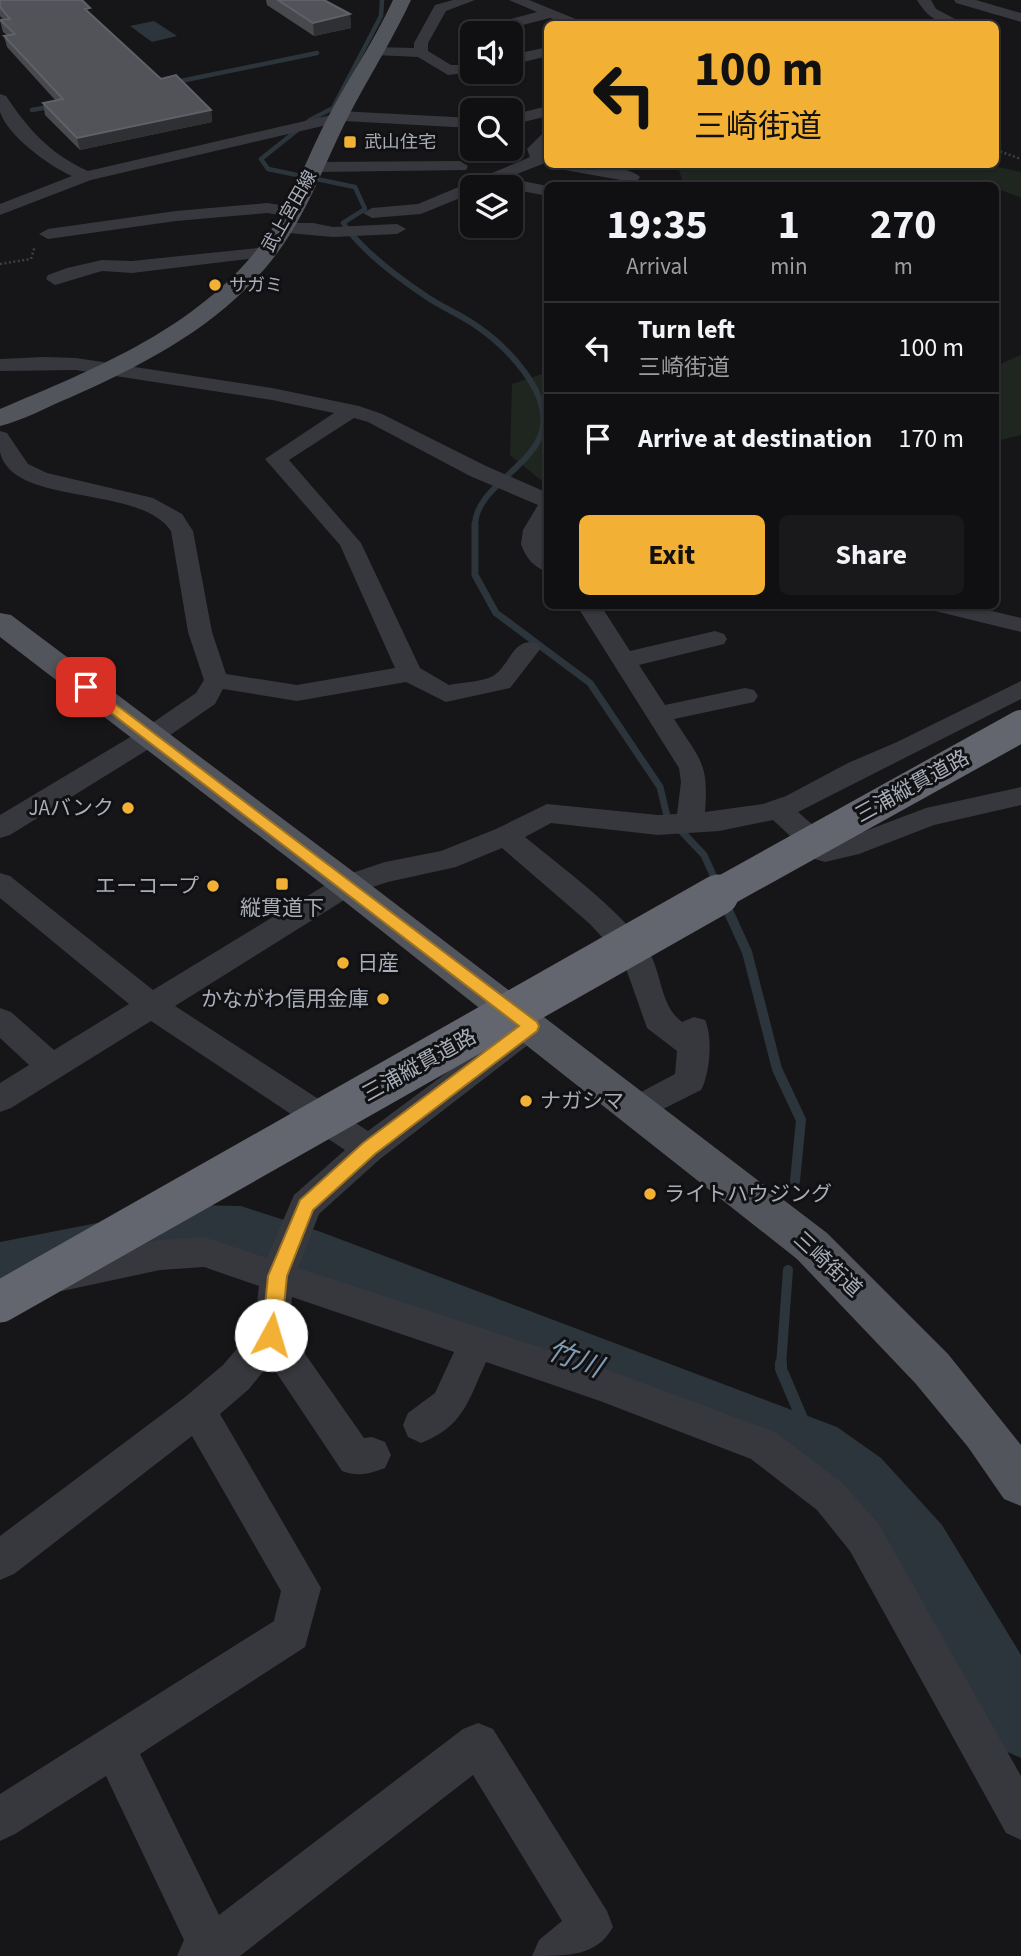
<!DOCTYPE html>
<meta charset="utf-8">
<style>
:root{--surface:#101012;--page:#19191b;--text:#f1f3f6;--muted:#9c9d9f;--line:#303032;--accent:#f2b134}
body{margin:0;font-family:"Source Sans 3","Noto Sans JP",sans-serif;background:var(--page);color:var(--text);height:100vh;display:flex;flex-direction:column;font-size:26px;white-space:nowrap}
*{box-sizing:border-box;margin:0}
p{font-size:23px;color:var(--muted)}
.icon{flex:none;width:38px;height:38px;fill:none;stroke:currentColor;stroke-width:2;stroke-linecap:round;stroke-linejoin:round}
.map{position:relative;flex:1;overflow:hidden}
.sheet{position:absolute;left:544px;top:182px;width:455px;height:427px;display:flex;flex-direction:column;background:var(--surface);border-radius:10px;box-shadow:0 2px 5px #0004,0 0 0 2px var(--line)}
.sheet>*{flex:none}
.banner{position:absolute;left:544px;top:21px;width:455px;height:147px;border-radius:10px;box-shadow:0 2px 5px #0004,0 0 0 2px var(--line);background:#f2b134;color:#111;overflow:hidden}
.fabs{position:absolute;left:460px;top:21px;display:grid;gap:14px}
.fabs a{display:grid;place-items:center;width:63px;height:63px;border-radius:10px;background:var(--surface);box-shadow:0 2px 5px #0004,0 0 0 2px var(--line);font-size:35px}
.pin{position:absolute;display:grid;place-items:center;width:60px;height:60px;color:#fff;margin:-30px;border-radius:14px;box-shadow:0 4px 10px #0006}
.me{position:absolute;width:77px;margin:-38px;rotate:6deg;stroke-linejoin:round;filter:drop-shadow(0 0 5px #0008)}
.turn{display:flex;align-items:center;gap:24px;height:147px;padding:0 35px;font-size:32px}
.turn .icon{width:91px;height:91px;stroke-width:2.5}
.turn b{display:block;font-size:49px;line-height:60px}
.eta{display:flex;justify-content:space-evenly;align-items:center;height:119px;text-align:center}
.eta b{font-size:42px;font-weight:700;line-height:49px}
.button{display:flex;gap:14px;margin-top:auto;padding:14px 35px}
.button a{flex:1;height:80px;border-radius:10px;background:var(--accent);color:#111;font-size:28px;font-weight:700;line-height:80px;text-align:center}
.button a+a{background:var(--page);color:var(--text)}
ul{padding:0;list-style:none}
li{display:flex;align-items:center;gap:21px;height:91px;padding:0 35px;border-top:2px solid var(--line)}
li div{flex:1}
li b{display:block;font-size:26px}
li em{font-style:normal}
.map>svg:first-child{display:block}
</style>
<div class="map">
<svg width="1021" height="1956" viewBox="0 0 1021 1956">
<rect width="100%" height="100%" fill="#161618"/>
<path fill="#1e261f" d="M677,165H989L1021,172V198L996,188V186L684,185Z
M1021,355V435L996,441V366Z
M548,372V486L510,455L512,384Z"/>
<path fill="#2c353c" d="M154,21L177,36L152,42L130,26Z"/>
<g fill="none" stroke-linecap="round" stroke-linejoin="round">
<path stroke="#2c353c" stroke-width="4.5" d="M171,83L317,53
M32,110L54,106
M351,233L343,223L365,209L355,187L268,169L261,159L310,120L333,108L381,16L382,0"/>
<path stroke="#2c353c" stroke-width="6" d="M349,231C369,256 400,279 427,297C443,308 462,315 478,327C507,347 552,393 542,431C532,468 475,488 475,526"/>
<path stroke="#2c353c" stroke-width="7" d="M475,524V575L496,613L590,683L660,787L667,816L704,855L717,884"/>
<path stroke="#2c353c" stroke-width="10" d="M725,904L747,952L777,1069L801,1120L795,1181
M781,1365L788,1270"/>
<path stroke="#2c353c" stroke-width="12" d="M781,1363V1369L815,1449"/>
<path fill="#2c353c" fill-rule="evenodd" d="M189,1205L241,1206L321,1232L837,1427L881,1458L942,1525L1021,1655V1758L996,1747L896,1571L835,1502L793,1471L309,1279L241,1256L189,1255L0,1294V1242Z"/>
<path stroke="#3d3f44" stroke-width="2.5" stroke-dasharray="2 2.5" stroke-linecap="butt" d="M996,150L1021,159
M0,264L31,259L35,246"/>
<path fill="#37383d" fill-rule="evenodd" d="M453,0H475L446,11L428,43V51L451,65H472V72H477L448,75L418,57L375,55L368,51L375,47L414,48V43L435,5Z
M509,0H529L588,24H569L550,18L491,33H472V37L470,36L468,33L470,30L537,12Z
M917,0H931L936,9L965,24C942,26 929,20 917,0Z
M954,0H976L1021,13V22L956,3Z
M548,47V56L511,65V55Z
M0,94L6,96C28,129 50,154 88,171L331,115L339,111L472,118V128L344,121L91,180L0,215V204L72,176C49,166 8,136 0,112C0,107 0,99 0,94Z
M548,106V116L511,125V115Z
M548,132V146L544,150L547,159L545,163L507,178L548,186V196L511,189V187H472V193L421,214L372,218L363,213L372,208L418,204L530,157L527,149L542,134Z
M460,161L468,166L466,170L315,172L307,167L315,162Z
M551,164C572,164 626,163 640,177L634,186H617L621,180L559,169Z
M267,203L298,208L301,212L292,217L267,213L176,221L48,239L39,234L48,229L176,211Z
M283,223H313L333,227L397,224L406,229L397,234L333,237L277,232L274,228Z
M267,247L273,248L276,252L273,256L132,273L102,271L55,285L46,279L48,275L67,268L102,260L132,261Z
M44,357L76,358L272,388L359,406L382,414L486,466L548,493V526L543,544L548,553V572C534,568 525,557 521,544L523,530L538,505L470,476L368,422L354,418L289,460L361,543L420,668L449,685C462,682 482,682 493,676C511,665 512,636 538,643L541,648L510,688L446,702L406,682L297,701L223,689L215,704L160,742L10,835L0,838V815L142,730L196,693L204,680L188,632L171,531C140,484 12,507 0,452C0,446 0,437 0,431L7,433L28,464L47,473L153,498L182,514L193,531L212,632L226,674L297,685L395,668L340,545L265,459L334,413L272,400L76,370L0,371V359Z
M577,606H601L630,651L715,631L724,634L727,639L724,644L639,665L665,705L745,688L754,690L758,696L754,702L674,719C700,760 709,762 705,812L763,804L786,796L848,763L897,742L1021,681V699L798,812L831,841L852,836L926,808L1021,787V805L934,825L859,854L825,862L815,859L773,820L719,831L658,835L551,823L525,837C566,871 613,904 645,946C663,969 658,1004 682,1022L694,1017L705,1020C713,1037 710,1074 701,1090L637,1122L626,1118L621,1109L626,1100L675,1074L677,1051L647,1028L623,960L590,924L502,848L456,867L388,882L357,892L175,1006L368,1131L520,1018L531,1014L542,1018L546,1026L542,1034L380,1159L319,1214L298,1268L600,1367L764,1428L777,1433L843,1484L878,1523L1021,1776V1840L1006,1833L850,1551L817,1510L751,1459L600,1401L486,1362C468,1401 464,1426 421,1443L408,1437L403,1425L408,1413L435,1393L454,1352L292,1297L289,1331L364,1438L372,1437L385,1442L391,1455L385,1468C369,1474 358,1477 342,1471L270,1363L249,1389L220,1414L321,1588L305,1647L140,1754L219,1915L463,1729L478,1723L493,1729L607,1911L613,1927C597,1956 569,1956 532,1956L539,1940L562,1921L473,1775L240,1956H177L184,1940L106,1776L15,1834L0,1841V1794L274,1621L281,1591L192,1436L14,1574L0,1580V1536L184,1398L223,1365L254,1329L259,1286L204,1267L160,1270L62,1291L50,1287L45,1276L50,1265L62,1261L160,1240L204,1237L267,1258L294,1195L345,1150L151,1021L11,1108L0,1112V1083L29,1065L0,1038V1008L11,1012L54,1050L129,1004L0,898V873L10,876L153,990L337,878L385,862L441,851L496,829L547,804L658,815L677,814L681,782L679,768Z
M931,606H971L1021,618V632L935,611Z"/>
<path fill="#53555c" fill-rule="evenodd" d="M393,0H411C392,41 368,78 348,117C326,160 310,206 283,245C231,320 150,362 69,398C47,407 24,420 0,426V409C97,368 201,327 265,239C291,203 306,160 326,121C347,80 374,42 393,0Z
M0,613L11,615L359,876L827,1233L948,1354L1021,1445V1506L1004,1499L968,1447L916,1384L797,1259L335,894L0,637Z"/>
<path stroke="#63666e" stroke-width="32" d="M715,896L1021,726"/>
<path stroke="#63666e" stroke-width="41" d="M0,1302L718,895"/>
</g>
<path fill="#47494d" d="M0,0L91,15L161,79L211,110L212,122L80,150L45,115L43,103L56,101L7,47L4,36L7,35L3,32L0,20H4L0,16Z
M266,0H324L350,14L351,28L314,36L267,5Z"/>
<path fill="#2f3033" d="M350,14L351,28L314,36L313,23Z
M211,110L212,122L80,150L77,138Z"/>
<path fill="#525359" stroke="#5f6168" stroke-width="2" d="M0,0H82L90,8L85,9L161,79L176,75L211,110L77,138L43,103L63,99L4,36L15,34L0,20L10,19L0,7Z
M278,0H324L350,14L313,23Z"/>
<path fill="#f2b134" stroke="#9d7322" stroke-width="2" d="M86,682L537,1022L539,1026L537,1031L375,1154L313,1210L287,1276L281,1335L278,1341L271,1344L264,1341L262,1335L268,1276L300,1200L363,1143L519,1026L81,690V684Z"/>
<g fill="#f2b134" stroke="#111113" stroke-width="2.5">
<rect x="343" y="135" width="14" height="14" rx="3.5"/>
<circle cx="215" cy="285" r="7"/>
<circle cx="128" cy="808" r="7"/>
<rect x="275" y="877" width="14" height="14" rx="3.5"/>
<circle cx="213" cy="886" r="7"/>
<circle cx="343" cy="963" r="7"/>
<circle cx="383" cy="999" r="7"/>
<circle cx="526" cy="1101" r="7"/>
<circle cx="650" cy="1194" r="7"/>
</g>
<g text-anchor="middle" stroke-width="6" stroke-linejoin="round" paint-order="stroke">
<g font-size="18" fill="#a8adb8" stroke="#111113" text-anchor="start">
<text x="364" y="148">武山住宅</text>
<text x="229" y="291">サガミ</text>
</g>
<g font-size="18" fill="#a8adb8" stroke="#111113">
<text transform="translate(289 211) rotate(-60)" y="6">武上宮田線</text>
</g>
<g font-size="21" fill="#a8adb8" stroke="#111113">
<text transform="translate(912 786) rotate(-29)" y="7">三浦縦貫道路</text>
<text transform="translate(419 1065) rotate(-29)" y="7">三浦縦貫道路</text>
<text transform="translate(828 1264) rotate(43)" y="7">三崎街道</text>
</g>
<g font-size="21" fill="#a8adb8" stroke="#111113" text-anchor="end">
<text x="114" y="815">JAバンク</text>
<text x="199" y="893">エーコープ</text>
<text x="282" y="915" text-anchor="middle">縦貫道下</text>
<text x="357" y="970" text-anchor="start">日産</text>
<text x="369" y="1006">かながわ信用金庫</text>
<text x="540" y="1108" text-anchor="start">ナガシマ</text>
<text x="664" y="1201" text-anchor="start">ライトハウジング</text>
</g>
<g font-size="28" font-style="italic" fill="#7f9bb3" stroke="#111113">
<text transform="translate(575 1358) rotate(21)" y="10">竹川</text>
</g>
</g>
</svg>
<div class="fabs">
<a><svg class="icon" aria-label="sound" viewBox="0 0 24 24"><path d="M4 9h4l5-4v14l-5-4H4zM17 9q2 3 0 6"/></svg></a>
<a><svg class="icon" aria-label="search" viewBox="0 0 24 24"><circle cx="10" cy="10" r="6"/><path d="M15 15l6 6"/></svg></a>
<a><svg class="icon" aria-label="layers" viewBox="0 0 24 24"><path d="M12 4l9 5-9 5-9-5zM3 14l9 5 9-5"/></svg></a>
</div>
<div class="pin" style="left:86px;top:687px;background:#d93025"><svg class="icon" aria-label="arrive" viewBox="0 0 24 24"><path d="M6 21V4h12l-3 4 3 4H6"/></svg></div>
<svg class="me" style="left:271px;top:1335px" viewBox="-20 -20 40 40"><circle r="19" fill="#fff"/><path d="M0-13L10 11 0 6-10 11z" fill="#f2b134"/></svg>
<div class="banner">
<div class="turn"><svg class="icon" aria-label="left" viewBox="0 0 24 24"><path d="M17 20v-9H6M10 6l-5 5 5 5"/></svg><div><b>100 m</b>三崎街道</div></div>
</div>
<section class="sheet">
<div class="eta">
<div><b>19:35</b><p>Arrival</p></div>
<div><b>1</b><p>min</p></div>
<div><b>270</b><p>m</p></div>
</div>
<ul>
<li><svg class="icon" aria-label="left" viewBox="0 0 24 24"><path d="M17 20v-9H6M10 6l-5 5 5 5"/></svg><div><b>Turn left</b><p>三崎街道</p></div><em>100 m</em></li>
<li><svg class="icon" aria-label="arrive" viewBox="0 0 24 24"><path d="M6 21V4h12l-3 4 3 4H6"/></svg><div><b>Arrive at destination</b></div><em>170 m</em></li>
</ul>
<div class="button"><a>Exit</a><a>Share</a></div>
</section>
</div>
